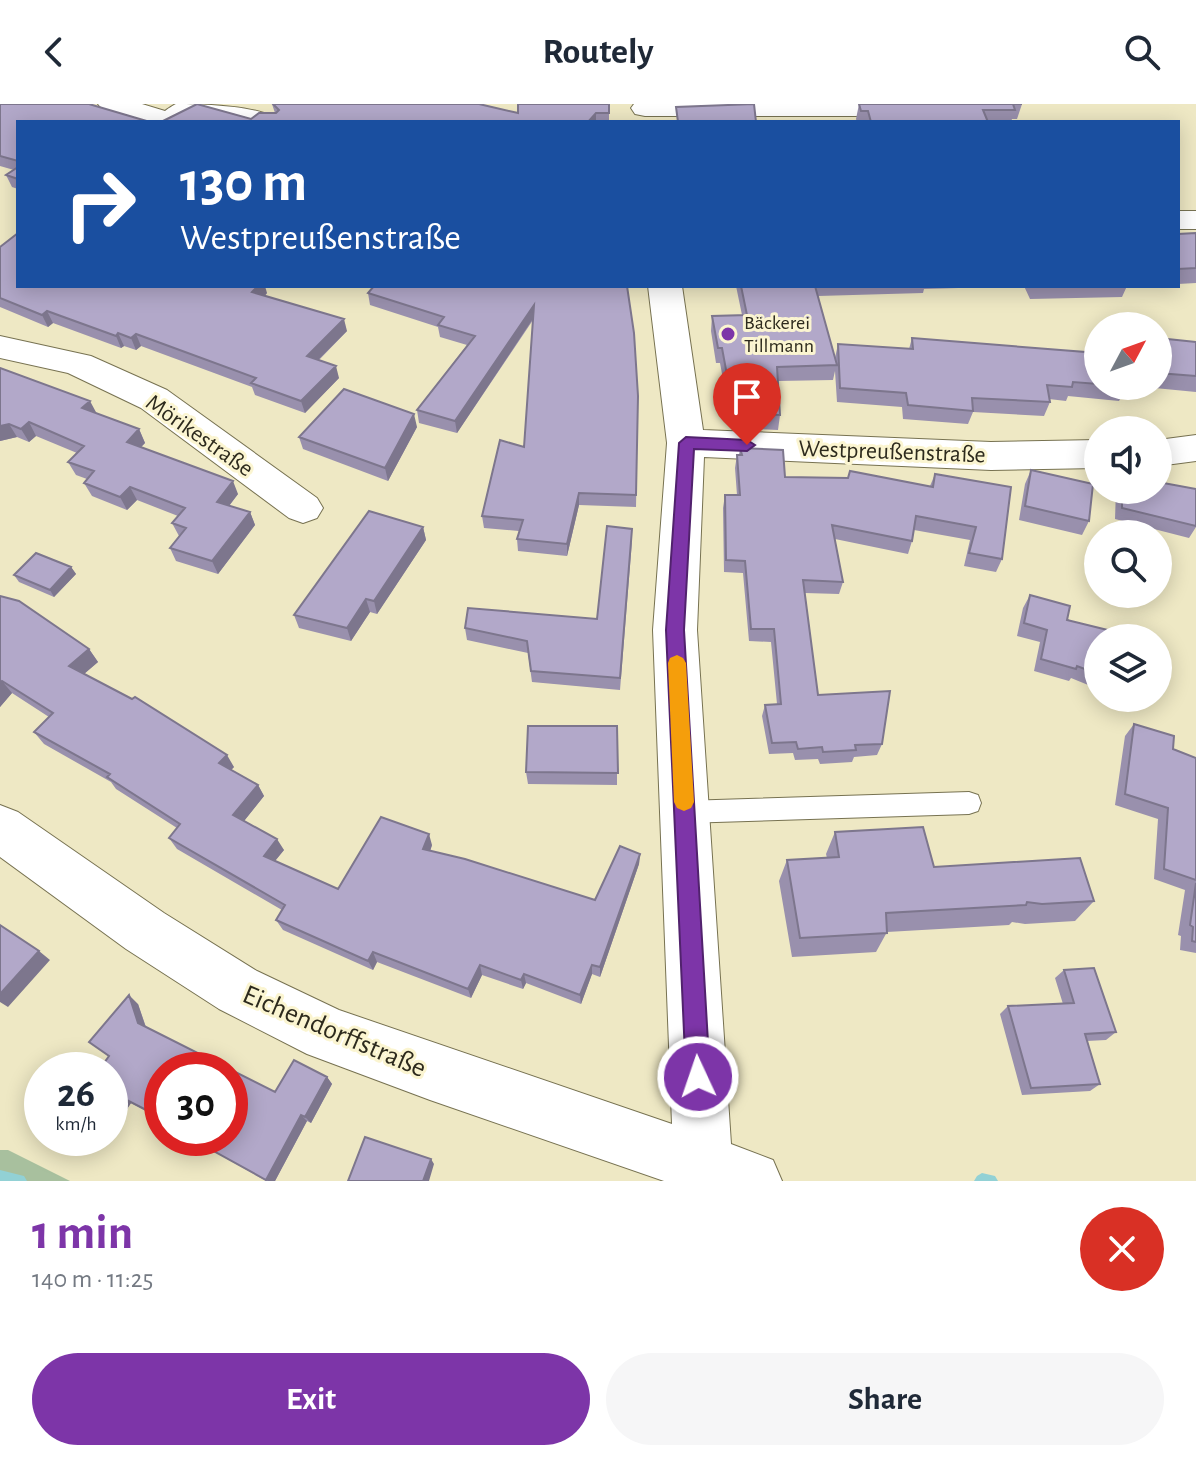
<!DOCTYPE html>
<meta charset="utf-8">
<style>
:root{--surface:#fff;--page:#f6f6f7;--text:#1f2937;--muted:#747a83;--accent:#7d35a8}
body{margin:0;font-family:"Alegreya Sans",sans-serif;background:var(--page);color:var(--text);height:100vh;display:flex;flex-direction:column;font-size:30px;white-space:nowrap}
*{box-sizing:border-box;margin:0}
p{font-size:26px;color:var(--muted)}
.icon{flex:none;width:44px;height:44px;fill:none;stroke:currentColor;stroke-width:2;stroke-linecap:round;stroke-linejoin:round}
.map{position:relative;height:1077px;overflow:hidden}
.sheet{display:flex;flex-direction:column;background:var(--surface);flex:1}
.sheet>*{flex:none}
.top-card{position:absolute;left:16px;top:16px;width:1164px;height:168px;border-radius:0px;box-shadow:0 4px 20px #0003;background:#1a4fa0;color:#fff;overflow:hidden}
.needle{width:52px;rotate:49deg}
.fabs{position:absolute;left:1084px;top:208px;display:grid;gap:16px}
.fabs a{display:grid;place-items:center;width:88px;height:88px;border-radius:50%;background:var(--surface);box-shadow:0 4px 20px #0003;font-size:40px}
.speed{position:absolute;left:24px;top:948px;display:flex;gap:16px;font-size:40px;font-weight:700;text-align:center}
.speed>*{display:grid;place-content:center;width:104px;height:104px;border-radius:50%;background:var(--surface);box-shadow:0 4px 20px #0003;line-height:1}
.speed small{font-size:20px;font-weight:400}
.speed .limit{border:12px solid #d22;background:#fff;color:#111}
.pin{position:absolute;display:grid;place-items:center;width:68px;height:68px;color:#fff;margin:-82px -34px;border-radius:50% 50% 50% 0;rotate:-45deg;box-shadow:0 0 8px #0007}
.pin .icon{rotate:45deg}
.me{position:absolute;width:88px;margin:-44px;rotate:357deg;stroke-linejoin:round;filter:drop-shadow(0 0 6px #0008)}
.turn{display:flex;align-items:center;gap:28px;height:168px;padding:0 32px;font-size:36px}
.turn .icon{width:104px;height:104px;stroke-width:2.5}
.turn b{display:block;font-size:56px;line-height:68px}
.round{display:grid;place-items:center;flex:none;width:84px;height:84px;border-radius:42px;background:var(--page)}
.overview{display:flex;align-items:center;justify-content:space-between;height:136px;padding:0 32px}
h1{font-size:48px;font-weight:700;line-height:60px;color:var(--accent)}
.button{display:flex;gap:16px;margin-top:auto;padding:16px 32px}
.button a{flex:1;height:92px;border-radius:48px;background:var(--accent);color:#fff;font-size:32px;font-weight:700;line-height:92px;text-align:center}
.button a+a{background:var(--page);color:var(--text)}
header{display:flex;justify-content:space-between;align-items:center;height:104px;padding:0 32px;background:var(--surface);font-size:36px;font-weight:700}
.map>svg:first-child{display:block}
</style>
<header><svg class="icon" aria-label="back" viewBox="0 0 24 24"><path d="M15 5l-7 7 7 7"/></svg>Routely<svg class="icon" aria-label="search" viewBox="0 0 24 24"><circle cx="10" cy="10" r="6"/><path d="M15 15l6 6"/></svg></header>
<div class="map">
<svg width="1196" height="1077" viewBox="0 0 1196 1077">
<rect width="100%" height="100%" fill="#eee8c4"/>
<path fill="#a8c09e" d="M0,1046H8L70,1077H0Z"/>
<g fill="none" stroke-linecap="round" stroke-linejoin="round">
<path fill="#92d1d5" fill-rule="evenodd" d="M0,1066L24,1072L27,1077H0Z
M982,1069L995,1072L998,1077H974L977,1072Z"/>
<defs>
<path id="service" d="M969,688L978,691L981,699L978,707L969,710L684,719L675,716L672,708L675,700L684,697Z"/>
<path id="minor" d="M98,0H142L165,7C166,6 175,0 176,0C196,0 267,1 279,18H234L201,8C196,11 190,17 184,18C165,22 109,16 98,0Z
M634,0H927L930,4L926,10L916,12H645L635,10L631,4Z
M1178,107H1196V125H1178Z
M648,182H682L703,326L991,338L1098,336V364L991,366L704,353L697,526L731,1040L773,1056L782,1077H664L430,996L307,950L219,905L126,845L0,753V701L18,708L164,809L257,867L339,906L672,1020L653,526L667,339Z
M0,232L91,252L167,286L317,394L323,404L317,414L303,419L289,414L141,304L68,269L0,254Z
M1196,331V357L1158,362V336Z"/>
<path id="tertiary" d="M703,1031L724,1040L733,1061L734,1077H674L673,1061L682,1040Z"/>
</defs>
<use href="#service" stroke="#777251" stroke-width="2"/>
<use href="#minor" stroke="#777251" stroke-width="2"/>
<use href="#tertiary" stroke="#777251" stroke-width="2"/>
<use href="#service" fill="#fff" fill-rule="evenodd"/>
<use href="#minor" fill="#fff" fill-rule="evenodd"/>
<use href="#tertiary" fill="#fff" fill-rule="evenodd"/>
</g>
<path fill="#9990ad" d="M0,0L18,18V85L12,83L6,71L14,66L0,62Z
M272,0L518,9L609,0V18H161L251,15L275,9Z
M859,0H1022L1017,15H1012L1011,18H857L856,15Z
M1196,129V179L1178,180V130Z
M0,143L267,189L265,192L347,227L319,256L339,274L305,309L255,291L252,283L141,242L136,246L124,242L121,244L53,219L48,223L0,203Z
M627,182L638,292L636,403L579,401L567,452L518,447L517,435L519,427L484,424L482,412L524,343L533,216L457,329L419,319L417,306L467,241L440,233L438,223L370,201L368,189Z
M736,182H1024L924,185L923,189L818,192L835,254L838,240L909,245L912,234L1098,249V282H1126V284L1119,297L1068,292L1066,297L1049,295L1050,298L1044,312L973,308L968,320L903,315L902,303L837,298L835,267L833,276L778,277L780,311L778,326L732,324L720,259H716L711,227L712,212L742,211Z
M1024,182H1127L1122,193L1030,195Z
M1158,234L1196,238V288L1134,282H1158Z
M0,264L97,310L139,325L145,339L141,343L238,390L229,402L250,408L255,421L218,470L176,457L170,444L179,432L172,419L178,412L137,396L127,406L92,392L84,379L87,375L76,371L68,358L77,349L36,332L29,338L17,333L0,337Z
M417,323L388,377L303,345L299,333Z
M740,344L785,373L930,382L935,370L1002,455L996,468L964,462L970,436L914,426L912,437L908,450L835,435L843,478L839,490L805,489L818,591L882,640L877,651L854,653L852,658L820,660L818,655L795,656L793,649L769,650L762,612L765,601L777,600L771,538L749,537L743,469L724,468L723,404L725,391H737L735,364L737,351H739Z
M1031,366L1089,417L1082,431L1019,416L1025,380Z
M1196,385V423L1189,434L1115,415L1116,386Z
M423,423L426,436L377,510L370,508L351,537L299,524L294,511Z
M632,437L620,586L532,578L528,549L467,536L465,524L597,515Z
M71,463L76,470L54,493L19,478L14,471Z
M1030,491L1098,534V585L1071,574L1069,577L1034,567L1040,538L1017,532L1023,504Z
M0,492L89,545L98,558L84,570L234,663L231,666L258,681L264,692L244,717L284,746L275,757L338,785L432,741L430,747L595,796L640,750L639,760L600,873L592,870L581,900L526,879L523,885L482,871L471,894L377,858L373,866L283,826L276,816L282,806L177,745L169,734L177,724L116,685L111,678L44,640L34,628L49,613L12,589L0,603Z
M1134,620L1173,645L1196,654V849L1180,846L1181,832L1178,831L1185,786L1154,775L1158,715L1115,701L1125,632Z
M617,622V681L528,680L526,668Z
M835,728L934,763L1094,797L1075,817L1025,820L1012,818L1009,821L887,828L876,848L792,853L779,777L787,756L827,754L826,750Z
M1064,866L1116,928L1106,936L1087,937L1100,980L1090,987L1022,991L1000,910L1008,902L1063,900L1055,874Z
M138,900L146,923L275,988L327,973L332,980L311,1019L307,1017L275,1077H266L201,1040L202,1037L197,1034H230L162,966V1016L131,999L111,1029L110,1028V966L109,952Z"/>
<path fill="#7d768d" d="M596,9V18H588Z
M258,182H265L267,189L256,200L252,188Z
M534,201V213L457,329L455,317Z
M47,207L53,219L48,223L42,211Z
M344,215L347,227L310,264L307,252Z
M118,229L124,242L121,244L116,232Z
M136,230L141,242L136,246L131,234Z
M336,262L339,274L305,309L301,297Z
M90,297L97,310L82,304Z
M414,310L417,323L388,377L385,364Z
M29,318L36,332L29,338L21,325Z
M9,320L17,333L0,337V322Z
M139,325L145,339L133,351L127,338Z
M233,377L238,390L222,411L217,398Z
M130,383L137,396L127,406L120,393Z
M579,389V401L567,452V440Z
M250,408L255,421L218,470L212,457Z
M423,423L426,436L377,510L374,497Z
M71,463L76,470L54,493L50,486Z
M366,495L370,508L351,537L347,524Z
M89,545L98,558L78,575L69,562Z
M2,577L12,589L0,603V579Z
M227,651L234,663L226,671L219,659Z
M258,681L264,692L240,722L233,711Z
M429,730L432,741L427,756L423,745Z
M277,735L284,746L270,763L264,752Z
M640,750L639,760L600,873V863Z
M39,847L50,856L8,903L0,898V890Z
M373,848L377,858L373,866L368,857Z
M480,861L482,871L471,894L468,885Z
M592,861V870L581,900L580,891Z
M524,870L526,879L523,885L521,876Z
M129,891L138,900L147,927L138,919Z
M327,973L332,980L311,1019L305,1013Z
M121,993L131,999L111,1029L110,1028V1010Z
M301,1011L307,1017L275,1077H268L266,1076Z
M431,1055L434,1060L429,1077H423Z"/>
<path fill="#b2a8c9" stroke="#7d768d" stroke-width="2" d="M0,0H89L150,18H18V57L0,52Z
M197,0L251,15L259,9H276L279,6L273,0H479L518,9V0H609V9H596L588,18H161Z
M754,0L756,18H678L676,3Z
M859,0H1022H1013L1015,6H983L988,18H871L868,7H861Z
M18,63V75L6,71Z
M18,129V182H258L252,188L344,215L307,252L336,262L301,297L251,279L256,274L136,230L131,234L118,229L116,232L47,207L42,211L0,194V143Z
M1196,129V164L1178,165V130Z
M374,182H627L634,229L638,292L636,391L579,389L567,440L517,435L523,416L482,412L500,336L524,343L534,201L455,317L417,306L475,232L438,221L444,213L368,189Z
M741,182H815L837,261L777,263L780,311L734,309L722,244H718L712,212L747,211Z
M912,234L1098,249V280L1073,278L1072,283L1047,281L1050,298L972,294L973,307L908,301L906,289L840,284L838,240L913,245Z
M1158,234L1196,238V272L1158,269Z
M0,264L90,297L82,304L139,325L127,338L233,377L217,398L250,408L212,457L170,444L186,424L172,419L185,404L130,383L120,393L84,379L94,367L68,358L84,342L29,318L21,325L9,320L0,322Z
M344,285L414,310L385,364L299,333Z
M740,344L783,346L785,373L848,374L850,367L933,383L935,370L1011,383L1002,455L969,449L976,423L916,412L912,437L832,421L843,478L803,476L818,591L890,587L882,640L855,641L856,646L823,648L822,643L798,645L796,638L772,639L765,601L781,600L774,525H751L745,457L726,456L725,391H740L737,351H742Z
M1031,366L1093,380L1089,417L1025,402Z
M1158,378L1196,385V422L1122,404V386H1158Z
M369,407L423,423L374,497L366,495L347,524L294,511Z
M607,422L632,425L620,574L531,567L527,537L465,524L468,504L597,515Z
M36,449L71,463L50,486L14,471Z
M1030,491L1070,502L1067,516L1132,532L1131,534H1098V570L1077,562L1076,565L1041,555L1047,526L1024,519Z
M0,492L19,497L89,545L69,562L132,595L135,593L227,651L219,659L258,681L233,711L277,735L264,752L338,785L381,713L429,730L423,745L465,755L595,796L620,742L640,750L600,863L592,861L580,891L524,870L521,876L480,861L468,885L373,848L368,857L276,816L285,801L169,734L180,720L107,673L110,670L34,628L53,609L2,577L0,579Z
M1134,620L1174,632L1173,645L1196,654V776L1164,765L1168,704L1125,690Z
M528,622H617L618,669L526,668Z
M923,723L934,763L1080,754L1094,797L1042,800L1027,798L1026,801L886,809L887,829L800,834L787,756L839,753L835,728Z
M1196,779V838L1192,837L1193,823L1190,821Z
M0,821L39,847L0,890Z
M1094,864L1116,928L1085,930L1100,980L1031,984L1008,902L1074,899L1064,866Z
M129,891L138,919L275,988L294,956L327,973L305,1013L301,1011L266,1076L201,1040L203,1036L200,1034H230V966H162V1014L121,993L110,1010V966H99L109,952L89,938Z
M365,1033L431,1055L423,1077H348Z"/>
<path fill="#7d35a8" stroke="#51226d" stroke-width="2" d="M686,333L747,336L755,341L747,347L694,345L684,526L710,973L707,981L698,985L690,981L686,973L666,526L679,339Z"/>
<path fill="#f59e0b" d="M677,551L683,554L686,559L694,698L691,704L684,707L677,704L674,698L668,559L670,554Z"/>
<circle fill="#7d35a8" stroke="#fbf5d1" stroke-width="3" cx="728" cy="230" r="8"/>
<g text-anchor="middle" stroke-width="6" stroke-linejoin="round" paint-order="stroke">
<g font-size="20" fill="#2d2a1d" stroke="#fbf5d1" text-anchor="start">
<text x="744" y="225">Bäckerei<tspan x="744" dy="23">Tillmann</tspan></text>
</g>
<g font-size="24" fill="#2d2a1d" stroke="#fbf5d1">
<text transform="translate(200 331) rotate(35)" y="8">Mörikestraße</text>
<text transform="translate(892 347) rotate(2)" y="8">Westpreußenstraße</text>
</g>
<g font-size="28" fill="#2d2a1d" stroke="#fbf5d1">
<text transform="translate(335 926) rotate(23)" y="10">Eichendorffstraße</text>
</g>
</g>
</svg>
<div class="fabs">
<a><svg class="needle" viewBox="-14 -14 28 28"><path d="M0-13l5 13h-10z" fill="#e53935"/><path d="M0 13l5-13h-10z" fill="#747a83"/></svg></a>
<a><svg class="icon" aria-label="sound" viewBox="0 0 24 24"><path d="M4 9h4l5-4v14l-5-4H4zM17 9q2 3 0 6"/></svg></a>
<a><svg class="icon" aria-label="search" viewBox="0 0 24 24"><circle cx="10" cy="10" r="6"/><path d="M15 15l6 6"/></svg></a>
<a><svg class="icon" aria-label="layers" viewBox="0 0 24 24"><path d="M12 4l9 5-9 5-9-5zM3 14l9 5 9-5"/></svg></a>
</div>
<div class="speed"><div>26<small>km/h</small></div><div class="limit">30</div></div>
<div class="pin" style="left:747px;top:341px;background:#d93025"><svg class="icon" aria-label="arrive" viewBox="0 0 24 24"><path d="M6 21V4h12l-3 4 3 4H6"/></svg></div>
<svg class="me" style="left:698px;top:973px" viewBox="-20 -20 40 40"><circle r="17" fill="#7d35a8" stroke="#fff" stroke-width="3"/><path d="M0-11L8 9 0 5-8 9z" fill="#fff"/></svg>
<div class="top-card">
<div class="turn"><svg class="icon" aria-label="right" viewBox="0 0 24 24"><path d="M7 20v-9h11M14 6l5 5-5 5"/></svg><div><b>130 m</b>Westpreußenstraße</div></div>
</div>
</div>
<section class="sheet">
<div class="overview"><div><h1>1 min</h1><p>140 m · 11:25</p></div><a class="round" style="background:#d93025;color:#fff"><svg class="icon" aria-label="close" viewBox="0 0 24 24"><path d="M6 6l12 12M18 6L6 18"/></svg></a></div>
<div class="button"><a>Exit</a><a>Share</a></div>
</section>
